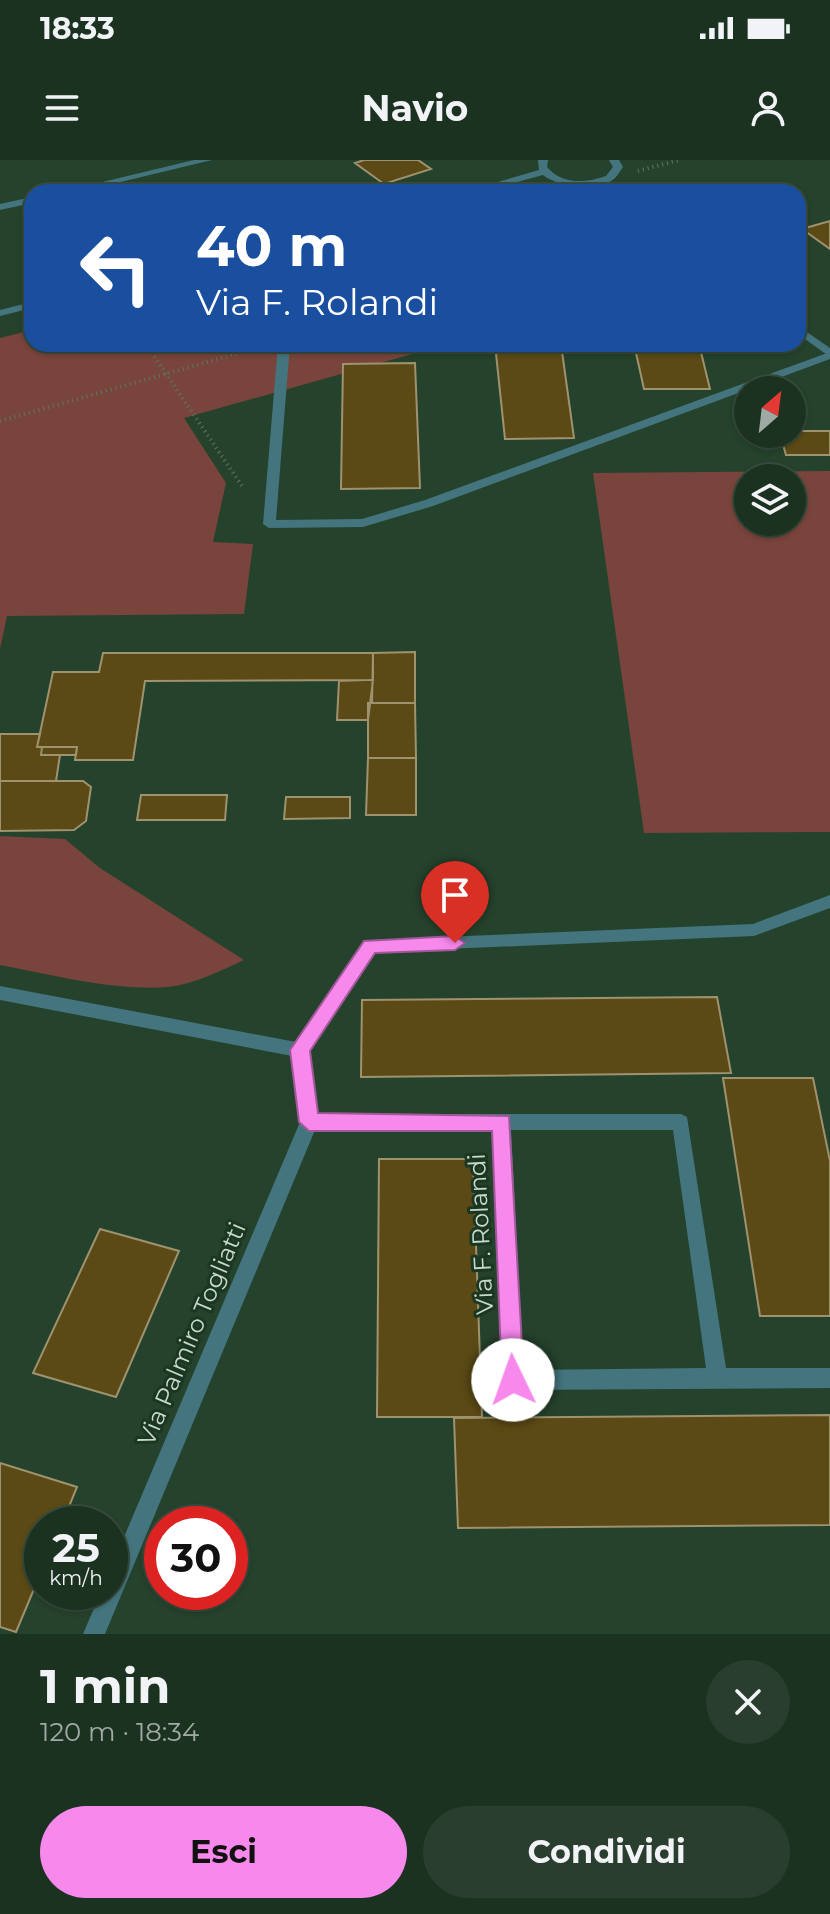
<!DOCTYPE html>
<html lang="it">
<meta charset="utf-8">
<style>
:root{--surface:#1c3221;--page:#293e2e;--text:#f1f3f6;--muted:#a0aaa5;--line:#3a4d3f;--accent:#f788ec}
body{margin:0;font-family:Montserrat,sans-serif;background:var(--page);color:var(--text);height:100vh;display:flex;flex-direction:column;font-size:30px;white-space:nowrap}
*{box-sizing:border-box;margin:0}
p{font-size:26px;color:var(--muted)}
.icon{flex:none;width:44px;height:44px;fill:none;stroke:currentColor;stroke-width:2;stroke-linecap:round;stroke-linejoin:round}
.map{position:relative;height:1474px;overflow:hidden}
.details{display:flex;flex-direction:column;background:var(--surface);flex:1}
.details>*{flex:none}
.guide{position:absolute;left:24px;top:24px;width:782px;height:168px;border-radius:24px;box-shadow:0 2px 6px #0004,0 0 0 2px var(--line);background:#1a4fa0;color:#fff;overflow:hidden}
.needle{width:52px;rotate:28deg}
.fabs{position:absolute;left:734px;top:216px;display:grid;gap:16px}
.fabs a{display:grid;place-items:center;width:72px;height:72px;border-radius:50%;background:var(--surface);box-shadow:0 2px 6px #0004,0 0 0 2px var(--line);font-size:40px}
.speed{position:absolute;left:24px;top:1346px;display:flex;gap:16px;font-size:40px;font-weight:700;text-align:center}
.speed>*{display:grid;place-content:center;width:104px;height:104px;border-radius:50%;background:var(--surface);box-shadow:0 2px 6px #0004,0 0 0 2px var(--line);line-height:1}
.speed small{font-size:20px;font-weight:400}
.speed .limit{border:12px solid #d22;background:#fff;color:#111}
.pin{position:absolute;display:grid;place-items:center;width:68px;height:68px;color:#fff;margin:-82px -34px;border-radius:50% 50% 50% 0;rotate:-45deg;box-shadow:0 0 8px #0007}
.pin .icon{rotate:45deg}
.me{position:absolute;width:88px;margin:-44px;rotate:357deg;stroke-linejoin:round;filter:drop-shadow(0 0 6px #0008)}
.turn{display:flex;align-items:center;gap:28px;height:168px;padding:0 40px;font-size:36px}
.turn .icon{width:104px;height:104px;stroke-width:2.5}
.turn b{display:block;font-size:56px;line-height:68px}
.round{display:grid;place-items:center;flex:none;width:84px;height:84px;border-radius:42px;background:var(--page)}
.overview{display:flex;align-items:center;justify-content:space-between;height:136px;padding:0 40px}
h1{font-size:48px;font-weight:700;line-height:60px}
.action{display:flex;gap:16px;margin-top:auto;padding:16px 40px}
.action a{flex:1;height:92px;border-radius:48px;background:var(--accent);color:#111;font-size:32px;font-weight:700;line-height:92px;text-align:center}
.action a+a{background:var(--page);color:var(--text)}
.status{display:flex;justify-content:space-between;align-items:center;height:56px;padding:0 40px;background:var(--surface);direction:ltr}
.status svg{height:22px;fill:currentColor}
header{display:flex;justify-content:space-between;align-items:center;height:104px;padding:0 40px;background:var(--surface);font-size:36px;font-weight:700}
.map>svg:first-child{display:block}
</style>
<div class="status"><b>18:33</b><svg viewBox="0 0 49 12"><path d="M0 12V9h3v3zM5 12V6h3v6zM10 12V3h3v9zM15 12V0h3v12zM26 1h20v11H26zM47 4h2v5h-2z"/></svg></div>
<header><svg class="icon" aria-label="menu" viewBox="0 0 24 24"><path d="M4 6h16M4 12h16M4 18h16"/></svg>Navio<svg class="icon" aria-label="person" viewBox="0 0 24 24"><circle cx="12" cy="8" r="4"/><path d="M4 21q1-7 8-7t8 7"/></svg></header>
<div class="map">
<svg width="830" height="1474" viewBox="0 0 830 1474">
<rect width="100%" height="100%" fill="#25422c"/>
<path fill="#79443b" fill-rule="evenodd" d="M32,170V184H448L184,258L226,323L213,382L253,384L244,454L7,456L0,489V178Z
M830,311V672L644,673L593,313ZM792,318V362H748V318Z
M0,676L65,679L100,708L244,800C220,811 195,824 168,827C112,831 54,815 0,805Z"/>
<path fill="#5b4a15" stroke="#9f926f" stroke-width="2" d="M364,0H418L431,9L384,24L355,3Z
M830,61V89L802,69Z
M495,184H561L574,278L505,279Z
M634,184H699L710,229H644Z
M415,203L420,328L341,329L343,204Z
M792,271H830V295H786L780,274Z
M415,492V543H372L373,493Z
M103,493H373V520L145,521L133,600H75L77,587H37L53,512H99Z
M373,520L368,560H337L339,521Z
M368,543H415L416,598H368Z
M0,574H40L37,587H42L41,595H60L56,621H0Z
M42,587H77L76,595H41Z
M368,598H416V655H366Z
M0,621H83L91,627L86,661L74,670L0,671Z
M141,635H227L225,660H137Z
M286,637H350V658L284,659Z
M717,837L731,913L361,917L362,840Z
M723,918H813L830,1001V1156H760Z
M379,999H473L482,1257H377Z
M100,1069L179,1091L116,1237L33,1213Z
M830,1255V1365L458,1368L454,1258Z
M0,1303L77,1327L62,1364H42V1410L16,1472L0,1467Z"/>
<g fill="none" stroke-linecap="round" stroke-linejoin="round">
<path stroke="#5d7663" stroke-width="4" stroke-dasharray="1 4" stroke-linecap="butt" d="M638,11L679,0
M146,184L244,329
M0,261L257,188"/>
<path fill="#44757e" fill-rule="evenodd" d="M278,184H290L276,360L362,359L425,340L830,192V199L433,346L363,367L269,368L263,364Z"/>
<path fill="#44757e" fill-rule="evenodd" d="M194,0H212L79,32H61Z
M597,19H605L621,32H610L597,23Z
M32,37V43L0,50V44Z
M798,166L830,188V197L798,174Z
M830,735V748L754,776L375,792L309,891L317,954H681L687,957L726,1208H830V1228L513,1230L506,1227L503,1220L493,970H315L105,1474H83L101,1432H110V1410L300,962L292,896L0,840V826L296,882L364,781L370,780L753,764ZM511,970H673L706,1208L523,1210Z"/>
<path fill="#44757e" fill-rule="evenodd" d="M538,0H548L547,7C562,25 586,23 606,16L613,7L609,0H619L623,7C620,11 618,15 615,18C599,33 560,28 543,15L480,32H463L539,10Z
M32,142V148L0,156V150Z"/>
</g>
<path fill="#f788ec" stroke="#a15899" stroke-width="2" d="M455,776L465,783L455,790L375,793L310,891L318,953L509,956L524,1220L521,1228L513,1231L505,1228L502,1220L492,971H309L299,962L290,890L364,781Z"/>
<g text-anchor="middle" stroke-width="6" stroke-linejoin="round" paint-order="stroke">
<g font-size="24" fill="#c8d9cb" stroke="#1b3722">
<text transform="translate(481 1074) rotate(-93)" y="8">Via F. Rolandi</text>
<text transform="translate(192 1174) rotate(-67)" y="8">Via Palmiro Togliatti</text>
</g>
</g>
</svg>
<div class="fabs">
<a><svg class="needle" viewBox="-14 -14 28 28"><path d="M0-13l5 13h-10z" fill="#e53935"/><path d="M0 13l5-13h-10z" fill="#a0aaa5"/></svg></a>
<a><svg class="icon" aria-label="layers" viewBox="0 0 24 24"><path d="M12 4l9 5-9 5-9-5zM3 14l9 5 9-5"/></svg></a>
</div>
<div class="speed"><div>25<small>km/h</small></div><div class="limit">30</div></div>
<div class="pin" style="left:455px;top:783px;background:#d93025"><svg class="icon" aria-label="arrive" viewBox="0 0 24 24"><path d="M6 21V4h12l-3 4 3 4H6"/></svg></div>
<svg class="me" style="left:513px;top:1220px" viewBox="-20 -20 40 40"><circle r="19" fill="#fff"/><path d="M0-13L10 11 0 6-10 11z" fill="#f788ec"/></svg>
<div class="guide">
<div class="turn"><svg class="icon" aria-label="left" viewBox="0 0 24 24"><path d="M17 20v-9H6M10 6l-5 5 5 5"/></svg><div><b>40 m</b>Via F. Rolandi</div></div>
</div>
</div>
<section class="details">
<div class="overview"><div><h1>1 min</h1><p>120 m · 18:34</p></div><a class="round"><svg class="icon" aria-label="close" viewBox="0 0 24 24"><path d="M6 6l12 12M18 6L6 18"/></svg></a></div>
<div class="action"><a>Esci</a><a>Condividi</a></div>
</section>
